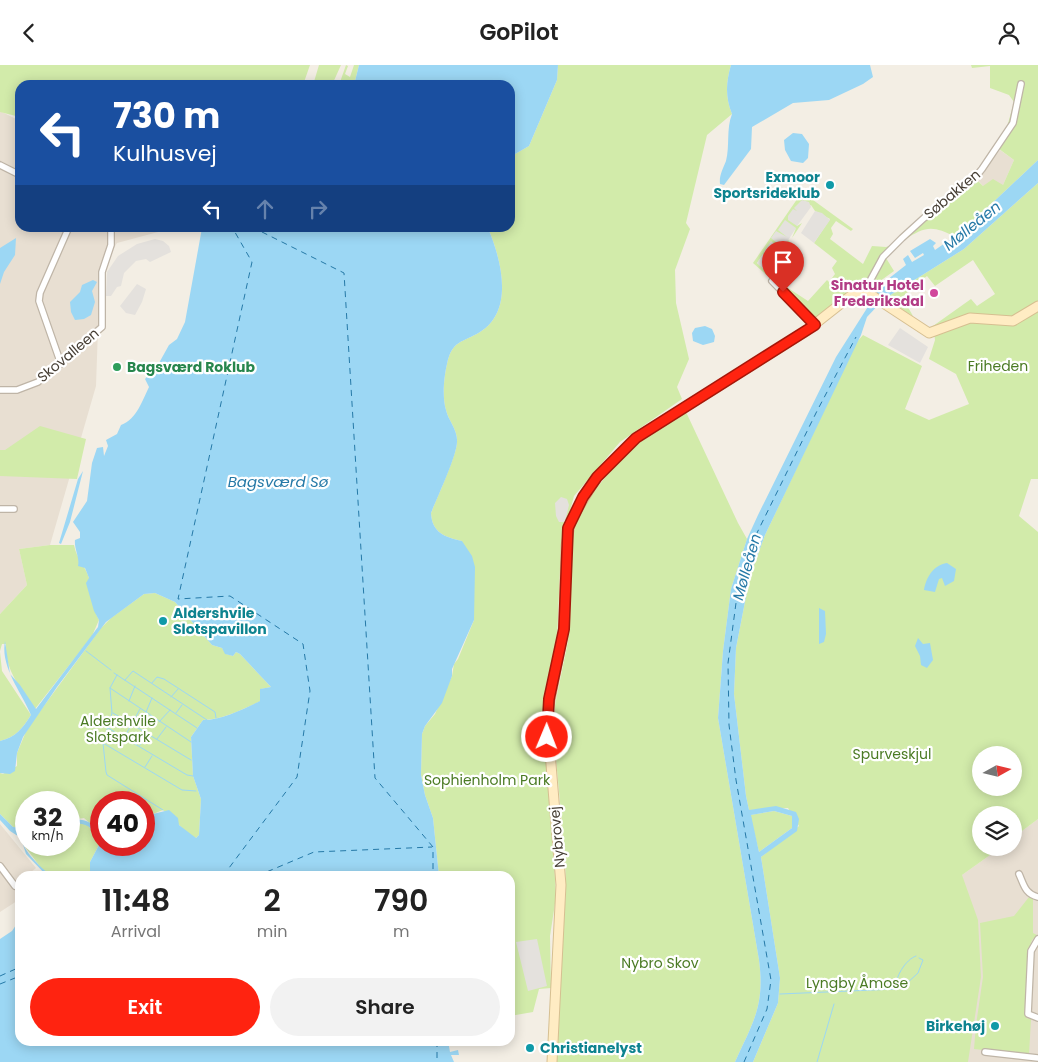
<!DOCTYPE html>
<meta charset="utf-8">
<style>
:root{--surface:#fff;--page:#f2f2f2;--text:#222;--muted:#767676;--accent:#ff2310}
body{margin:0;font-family:Poppins,sans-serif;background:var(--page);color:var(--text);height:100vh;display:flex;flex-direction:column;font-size:19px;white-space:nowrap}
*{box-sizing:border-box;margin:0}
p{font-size:16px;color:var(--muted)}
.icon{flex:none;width:28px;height:28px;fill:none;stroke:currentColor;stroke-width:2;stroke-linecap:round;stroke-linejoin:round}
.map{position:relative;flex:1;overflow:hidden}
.drawer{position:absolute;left:15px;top:806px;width:500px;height:175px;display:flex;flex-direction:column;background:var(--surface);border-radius:15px;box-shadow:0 2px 12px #0003}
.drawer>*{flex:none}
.banner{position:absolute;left:15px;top:15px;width:500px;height:152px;border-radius:15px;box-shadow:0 2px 12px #0003;background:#1a4fa0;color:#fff;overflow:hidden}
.needle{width:32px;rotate:82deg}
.fabs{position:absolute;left:972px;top:681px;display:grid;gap:10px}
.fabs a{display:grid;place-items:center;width:50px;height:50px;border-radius:50%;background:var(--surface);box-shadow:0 2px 12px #0003;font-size:25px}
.speed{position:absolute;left:15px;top:726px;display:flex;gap:10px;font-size:25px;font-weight:700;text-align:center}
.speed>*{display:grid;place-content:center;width:65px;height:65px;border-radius:50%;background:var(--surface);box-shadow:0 2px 12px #0003;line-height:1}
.speed small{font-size:12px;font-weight:400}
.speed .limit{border:8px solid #d22;background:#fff;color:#111}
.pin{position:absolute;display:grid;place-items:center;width:42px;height:42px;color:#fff;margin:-51px -21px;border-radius:50% 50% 50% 0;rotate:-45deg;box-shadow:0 0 5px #0007}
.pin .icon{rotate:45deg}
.me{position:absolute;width:55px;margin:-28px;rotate:1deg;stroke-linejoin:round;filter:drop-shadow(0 0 4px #0008)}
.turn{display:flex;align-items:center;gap:18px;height:105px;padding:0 15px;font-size:22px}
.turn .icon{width:65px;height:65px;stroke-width:2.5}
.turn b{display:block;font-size:35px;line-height:42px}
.lanes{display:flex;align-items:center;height:48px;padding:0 15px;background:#0003;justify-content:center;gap:25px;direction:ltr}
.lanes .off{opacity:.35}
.eta{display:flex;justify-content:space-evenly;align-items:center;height:85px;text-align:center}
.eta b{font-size:30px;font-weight:600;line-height:35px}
.cta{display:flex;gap:10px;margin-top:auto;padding:10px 15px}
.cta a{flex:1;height:58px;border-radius:30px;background:var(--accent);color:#fff;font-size:20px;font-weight:600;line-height:58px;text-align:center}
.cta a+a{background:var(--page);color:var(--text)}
header{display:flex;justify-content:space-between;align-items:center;height:65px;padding:0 15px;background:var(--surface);font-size:22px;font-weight:600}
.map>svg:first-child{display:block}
</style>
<header><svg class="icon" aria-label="back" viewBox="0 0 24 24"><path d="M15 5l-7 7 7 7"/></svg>GoPilot<svg class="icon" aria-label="person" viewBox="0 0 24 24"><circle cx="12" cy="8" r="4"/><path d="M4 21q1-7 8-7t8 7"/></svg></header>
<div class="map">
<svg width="1038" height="997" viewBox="0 0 1038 997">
<rect width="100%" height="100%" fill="#f3eee4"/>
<path fill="#e8dfd2" d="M0,46L20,56V162L173,163L117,178L100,206L96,321L50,480L19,484L27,520L0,549Z
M1000,85L1014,95L1003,120L983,121L977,114Z
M1038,754V997H968L962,810L1000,783L1014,782V772Z
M0,759L36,803L26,811H20V834L0,847Z"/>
<path fill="#d2ebaa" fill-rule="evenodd" d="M0,0H310L303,20H200L198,17L194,20H20V52L0,47Z
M319,0H341L332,20H313Z
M346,0L348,1L345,9L350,12L354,0H359L354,20H339Z
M558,0H731C726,17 725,32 732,49L707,70L686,158L690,164L675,205L676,238L689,294L677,322L682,334L620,377L574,431L561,479L557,577L552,598H554L544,632V677L550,724L556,832L550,871L551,923L539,924L533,947L510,951V811H439L433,753L425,730L421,710L422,669L425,661L435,649L452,611L454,599L458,594L474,555L462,476C445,472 432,468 431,448C437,433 457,389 457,377C458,365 448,355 446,345C442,332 444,312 447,299C452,275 462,278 480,267C515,245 501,194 488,163L510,162V92L529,81L557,15Z
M971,0H1038V95L986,144L981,153L956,172C932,160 926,161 904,175L899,172L973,111L983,121L993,114L1003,120L1014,95L995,81L1007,62L1014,37L1009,30L990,23V1L972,3Z
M1038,118V414H1031L1019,451L1038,467V754L1014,772V750H981V782L1000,783L962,810L978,855L981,912L968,997H753L778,938L780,913L761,792L799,761L788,743L749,745L746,731L734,629L736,583L750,511L765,470L856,278L863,270L922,301L905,344L929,355L969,339L956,309L929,294L935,275L933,261L971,234L977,241L995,229L973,195L935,221L927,211L902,232L913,251L884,234L964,184ZM981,690H1014V722H981Z
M802,127L853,164L851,166L836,156L831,163L833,169L830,174L863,199L872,181L886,182L895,179L881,193L862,223L847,228L815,256L776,216L777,212L785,221L808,236L827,215L829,217L835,209L832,203L837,196L814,178L830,154L815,146L811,140L798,146L797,161L802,158L792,173L796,163L786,173L790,177L778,195L776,193L781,185L771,177L772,195L763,189L757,198L768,208L774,198L777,200L770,213L753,198Z
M886,193L894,206L876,219L870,220Z
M686,347L738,458L747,474L731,524L723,586L718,653L759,895C765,941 753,957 735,997H555L566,824L565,790L553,662L555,640L568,576L570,477L576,457L589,432L613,403L641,376Z
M40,361L86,374L77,414L0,411V385H5Z
M50,480H74C77,495 85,500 89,513C93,528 91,541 99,555L92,571L35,644C21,622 5,607 6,579H2L0,586V549L27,520L19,484Z
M155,528L175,537L212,580L222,583L226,589L233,591L236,587L240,589L271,622L261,624V636C243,644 222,655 203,655L191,672L193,711L201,734L199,770L196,773L192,772L163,745L153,749L144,743V738H101V768L84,753L69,755V738H26V763L13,762L0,749V708L3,709L17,701V688L27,664L101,563L111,553L144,529Z
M0,587L2,606L31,650C22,664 16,672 0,676Z
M774,746L792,751V763L759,787L750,750Z
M81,757L87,759L100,778L90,797V811H52L41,803L23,779L26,766V780H69V760Z
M1029,832L1033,834V868L1037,870L1032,875L1029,884L1026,953L1031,954L1029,990L974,984L976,960L983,912L980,858L1014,851Z"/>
<path fill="#e4e1dd" d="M802,135L809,137L811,142L797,161L788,155V151L793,144L797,146L794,143Z
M815,146L822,148L830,155L814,178L801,168Z
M785,155L796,163L783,183L771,173L776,166L787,172L778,165Z
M155,174L163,176L169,181L171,187L150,197L146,194L136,196L124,208L121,221L117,222L111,231H106L107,207L118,191L137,179Z
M771,176L781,185L768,208L757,198L763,189L772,195L764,187Z
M137,219L146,224L142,237L135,250L126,248L120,241Z
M900,263L928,282L920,298L888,280Z
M561,432L567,434L569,440L565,457H559L556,451L555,438Z
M537,874L547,921L528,926L516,877Z"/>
<path fill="#9cd7f4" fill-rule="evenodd" d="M359,0H558L557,15L529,81L510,92V20H354Z
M731,0H870L873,12L863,19L829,35L793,38L752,62L751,84L724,120L720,119C719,110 723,104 726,96C730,81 726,64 732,49C725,32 726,17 731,0Z
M793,68L802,69L809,79L808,93L803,98L791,96L785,85L784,75Z
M1038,95V118L964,184L884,234L867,252L861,270L765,470L750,511L736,583L734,629L746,731L749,745L776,741L796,747L799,754L797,766L761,792L780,913L778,938L753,997H735C753,957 765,941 759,895L718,653L723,586L731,524L747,474L758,450L836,292L883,218L906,200L903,194L908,190L912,197L924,190L923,188L915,193L910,186L930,174L936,178L933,181L935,185L981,153L986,144ZM774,746L792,751V763L759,787L751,750Z
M202,163H488C501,194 515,245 480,267C462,278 452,275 447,299C444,312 442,332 446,345C448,355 458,365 457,377C457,390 437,433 431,448C432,468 445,472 462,476L472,491L475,502L474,555L452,604V611L442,638L425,661L422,669L421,710L425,730L433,753L439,811H90V797L100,778C92,761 86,756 69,760V755C85,753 90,756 101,768V780H144V743L153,749L169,745L178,753L179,760L196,773L199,770L201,734L193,711L191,672L203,655C222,655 243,644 260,636V624L271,622L240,589L236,587L233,591L225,589L222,583L212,580L175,537L155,528L144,529L106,557L57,622L23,672L17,688L15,706L10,709L0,708V676C16,672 22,664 31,650C22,628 0,602 5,576L10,609L20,620L36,644L98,562L99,555L94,546L86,518L89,513L85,503L78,501C80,493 74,484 75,475L80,473V467L73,457L87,436L92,398L97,383L103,382L104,391L108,381L106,375L117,369L121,360C137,354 142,336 149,322L145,314L159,298L169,280L177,274L185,257Z
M16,173L15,190L4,207L0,219V183Z
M93,215L97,217L92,226L95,237L91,250L84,254L75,255L71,247L70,237L80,227L82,220Z
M705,261L712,264L715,271L714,277L703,280L693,276L692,268L695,263Z
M83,406L70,457L61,479L59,478L78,414Z
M947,498L956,504L954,516L945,521L942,513L939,514L935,527L924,525C926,513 933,500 947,498Z
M819,543L825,546L826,569L824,577L819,579Z
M918,573L923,579L930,578L933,595L927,603L921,600L920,591L915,581Z
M0,749L13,762L26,763C26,767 23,772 23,778C24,786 45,807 52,811H47L26,789L21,773L10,766L0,755Z
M20,854V976H448L450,987L458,985L459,990H451L454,997H0V874L12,866Z"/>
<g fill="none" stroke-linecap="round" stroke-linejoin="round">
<path stroke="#9cd7f4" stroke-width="1" d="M86,586L111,605
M114,608L197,663
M117,610L110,623L112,648L103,678L106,707L107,710L163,745
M125,615L133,606L207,655
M152,618L157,612L164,614L215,647L216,653
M110,623L191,677
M171,632L178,624
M129,636L135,621
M146,647L152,633
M113,648L191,695
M176,648L182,640
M159,657L170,645
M108,663L187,710L193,711
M124,673L140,644
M157,674L166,662
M103,678L182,725L196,726
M140,680L147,669
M145,702L152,691
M905,920L918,908L923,895L919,893
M896,924C894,913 906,894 916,891
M780,929L896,924L903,922
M817,997L834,939"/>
<path stroke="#2579a7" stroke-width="1" stroke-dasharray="6 5" stroke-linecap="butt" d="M252,162L344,208L375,713L433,782V811
M223,811L297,712L310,626L303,579L230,531L178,534L252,197L232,162
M257,811L314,787L432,782
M0,911L20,902
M0,919L20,911
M437,976V997
M744,997L767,944L771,915L736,715L729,660L728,598L738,523L754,474L817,346L856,272"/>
<defs>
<path id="street" d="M0,100L20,110
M772,216L815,260
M864,227L883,192L902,173L924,153L973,115L982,104L1013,58L1021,19
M61,299L39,236L40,228L69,162
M0,325H17L38,317L102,262V207L111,180V162
M0,444H14
M0,801L15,821
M1019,809C1024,820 1025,829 1038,832
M1038,874L1031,886L1028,949L1038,953
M985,987L1038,993"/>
<path id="secondary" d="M552,997L561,820L547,651L564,564L566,481L571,455L597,412L636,373L806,266L853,229L868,228L929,268L970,253L1013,256L1038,241"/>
</defs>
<use href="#street" stroke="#bfb5a7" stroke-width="8"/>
<use href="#secondary" stroke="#d6bf91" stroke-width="11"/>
<use href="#street" stroke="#fff" stroke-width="5.5"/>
<use href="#secondary" stroke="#ffecc3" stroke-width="9"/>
</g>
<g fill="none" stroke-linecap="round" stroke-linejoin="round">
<defs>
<path id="route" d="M547,672L549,634L564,564L568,463L583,432L597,412L636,373L815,260L783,227"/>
</defs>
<use href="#route" stroke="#a6170a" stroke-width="12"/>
<use href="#route" stroke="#ff2310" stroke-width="9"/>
</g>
<g fill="#0f9aa8" stroke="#fff" stroke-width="2">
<circle cx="830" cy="120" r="5"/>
<circle cx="163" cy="556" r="5"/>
<circle cx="995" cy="961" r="5"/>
<circle cx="530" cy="983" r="5"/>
</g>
<circle fill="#d1479c" stroke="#fff" stroke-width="2" cx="934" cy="228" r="5"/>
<circle fill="#2e9e5b" stroke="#fff" stroke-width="2" cx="117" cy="302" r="5"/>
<g text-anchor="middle" stroke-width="4.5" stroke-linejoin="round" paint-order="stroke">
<g font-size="14" font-weight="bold" fill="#0d838f" stroke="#fff" text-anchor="end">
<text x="820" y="117">Exmoor<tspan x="820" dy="16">Sportsrideklub</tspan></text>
<text x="173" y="553" text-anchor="start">Aldershvile<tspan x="173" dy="16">Slotspavillon</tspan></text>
<text x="985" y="966">Birkehøj</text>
<text x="540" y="988" text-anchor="start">Christianelyst</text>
</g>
<g font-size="14" fill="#463e34" stroke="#fff">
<text transform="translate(952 129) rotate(-40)" y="5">Søbakken</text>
<text transform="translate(68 290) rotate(-40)" y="5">Skovalleen</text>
<text transform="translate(557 772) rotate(-95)" y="5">Nybrovej</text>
</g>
<g font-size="14" font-weight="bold" fill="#b23c85" stroke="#fff" text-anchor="end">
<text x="924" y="225">Sinatur Hotel<tspan x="924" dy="16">Frederiksdal</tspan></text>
</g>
<g font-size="14" fill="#4b7b24" stroke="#fff">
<text x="998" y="306">Friheden</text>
<text x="118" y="661">Aldershvile<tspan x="118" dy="16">Slotspark</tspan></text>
<text x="892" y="694">Spurveskjul</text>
<text x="487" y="720">Sophienholm Park</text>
<text x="660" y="903">Nybro Skov</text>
<text x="857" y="923">Lyngby Åmose</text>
</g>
<g font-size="14" font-weight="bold" fill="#27864d" stroke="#fff" text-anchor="start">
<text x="127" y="307">Bagsværd Roklub</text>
</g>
<g font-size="15" font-style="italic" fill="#2579a7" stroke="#fff">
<text transform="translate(972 161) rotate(-39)" y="5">Mølleåen</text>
<text x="278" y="422">Bagsværd Sø</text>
<text transform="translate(747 502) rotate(-74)" y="5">Mølleåen</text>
</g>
</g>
</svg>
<div class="fabs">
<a><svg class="needle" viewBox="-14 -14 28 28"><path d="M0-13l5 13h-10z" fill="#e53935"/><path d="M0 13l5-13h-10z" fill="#767676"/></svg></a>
<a><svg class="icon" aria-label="layers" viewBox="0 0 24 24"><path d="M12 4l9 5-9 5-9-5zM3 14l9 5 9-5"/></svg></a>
</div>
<div class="speed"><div>32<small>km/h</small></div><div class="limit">40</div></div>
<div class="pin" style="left:783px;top:227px;background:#d93025"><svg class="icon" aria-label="arrive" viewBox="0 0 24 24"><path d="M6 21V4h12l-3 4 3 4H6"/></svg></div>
<svg class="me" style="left:547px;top:672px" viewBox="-20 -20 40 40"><circle r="17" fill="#ff2310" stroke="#fff" stroke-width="3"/><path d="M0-11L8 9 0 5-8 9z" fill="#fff"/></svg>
<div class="banner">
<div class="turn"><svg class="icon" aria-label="left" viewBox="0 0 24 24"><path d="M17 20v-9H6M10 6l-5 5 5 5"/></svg><div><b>730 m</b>Kulhusvej</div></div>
<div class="lanes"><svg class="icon" aria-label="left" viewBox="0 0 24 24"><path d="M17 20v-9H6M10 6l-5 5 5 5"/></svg><svg class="icon off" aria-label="ahead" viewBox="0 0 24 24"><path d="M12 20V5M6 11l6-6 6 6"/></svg><svg class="icon off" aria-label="right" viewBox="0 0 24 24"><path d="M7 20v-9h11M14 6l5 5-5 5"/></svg></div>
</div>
<section class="drawer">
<div class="eta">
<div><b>11:48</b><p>Arrival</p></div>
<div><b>2</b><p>min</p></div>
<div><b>790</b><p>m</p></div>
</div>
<div class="cta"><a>Exit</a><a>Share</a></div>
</section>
</div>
